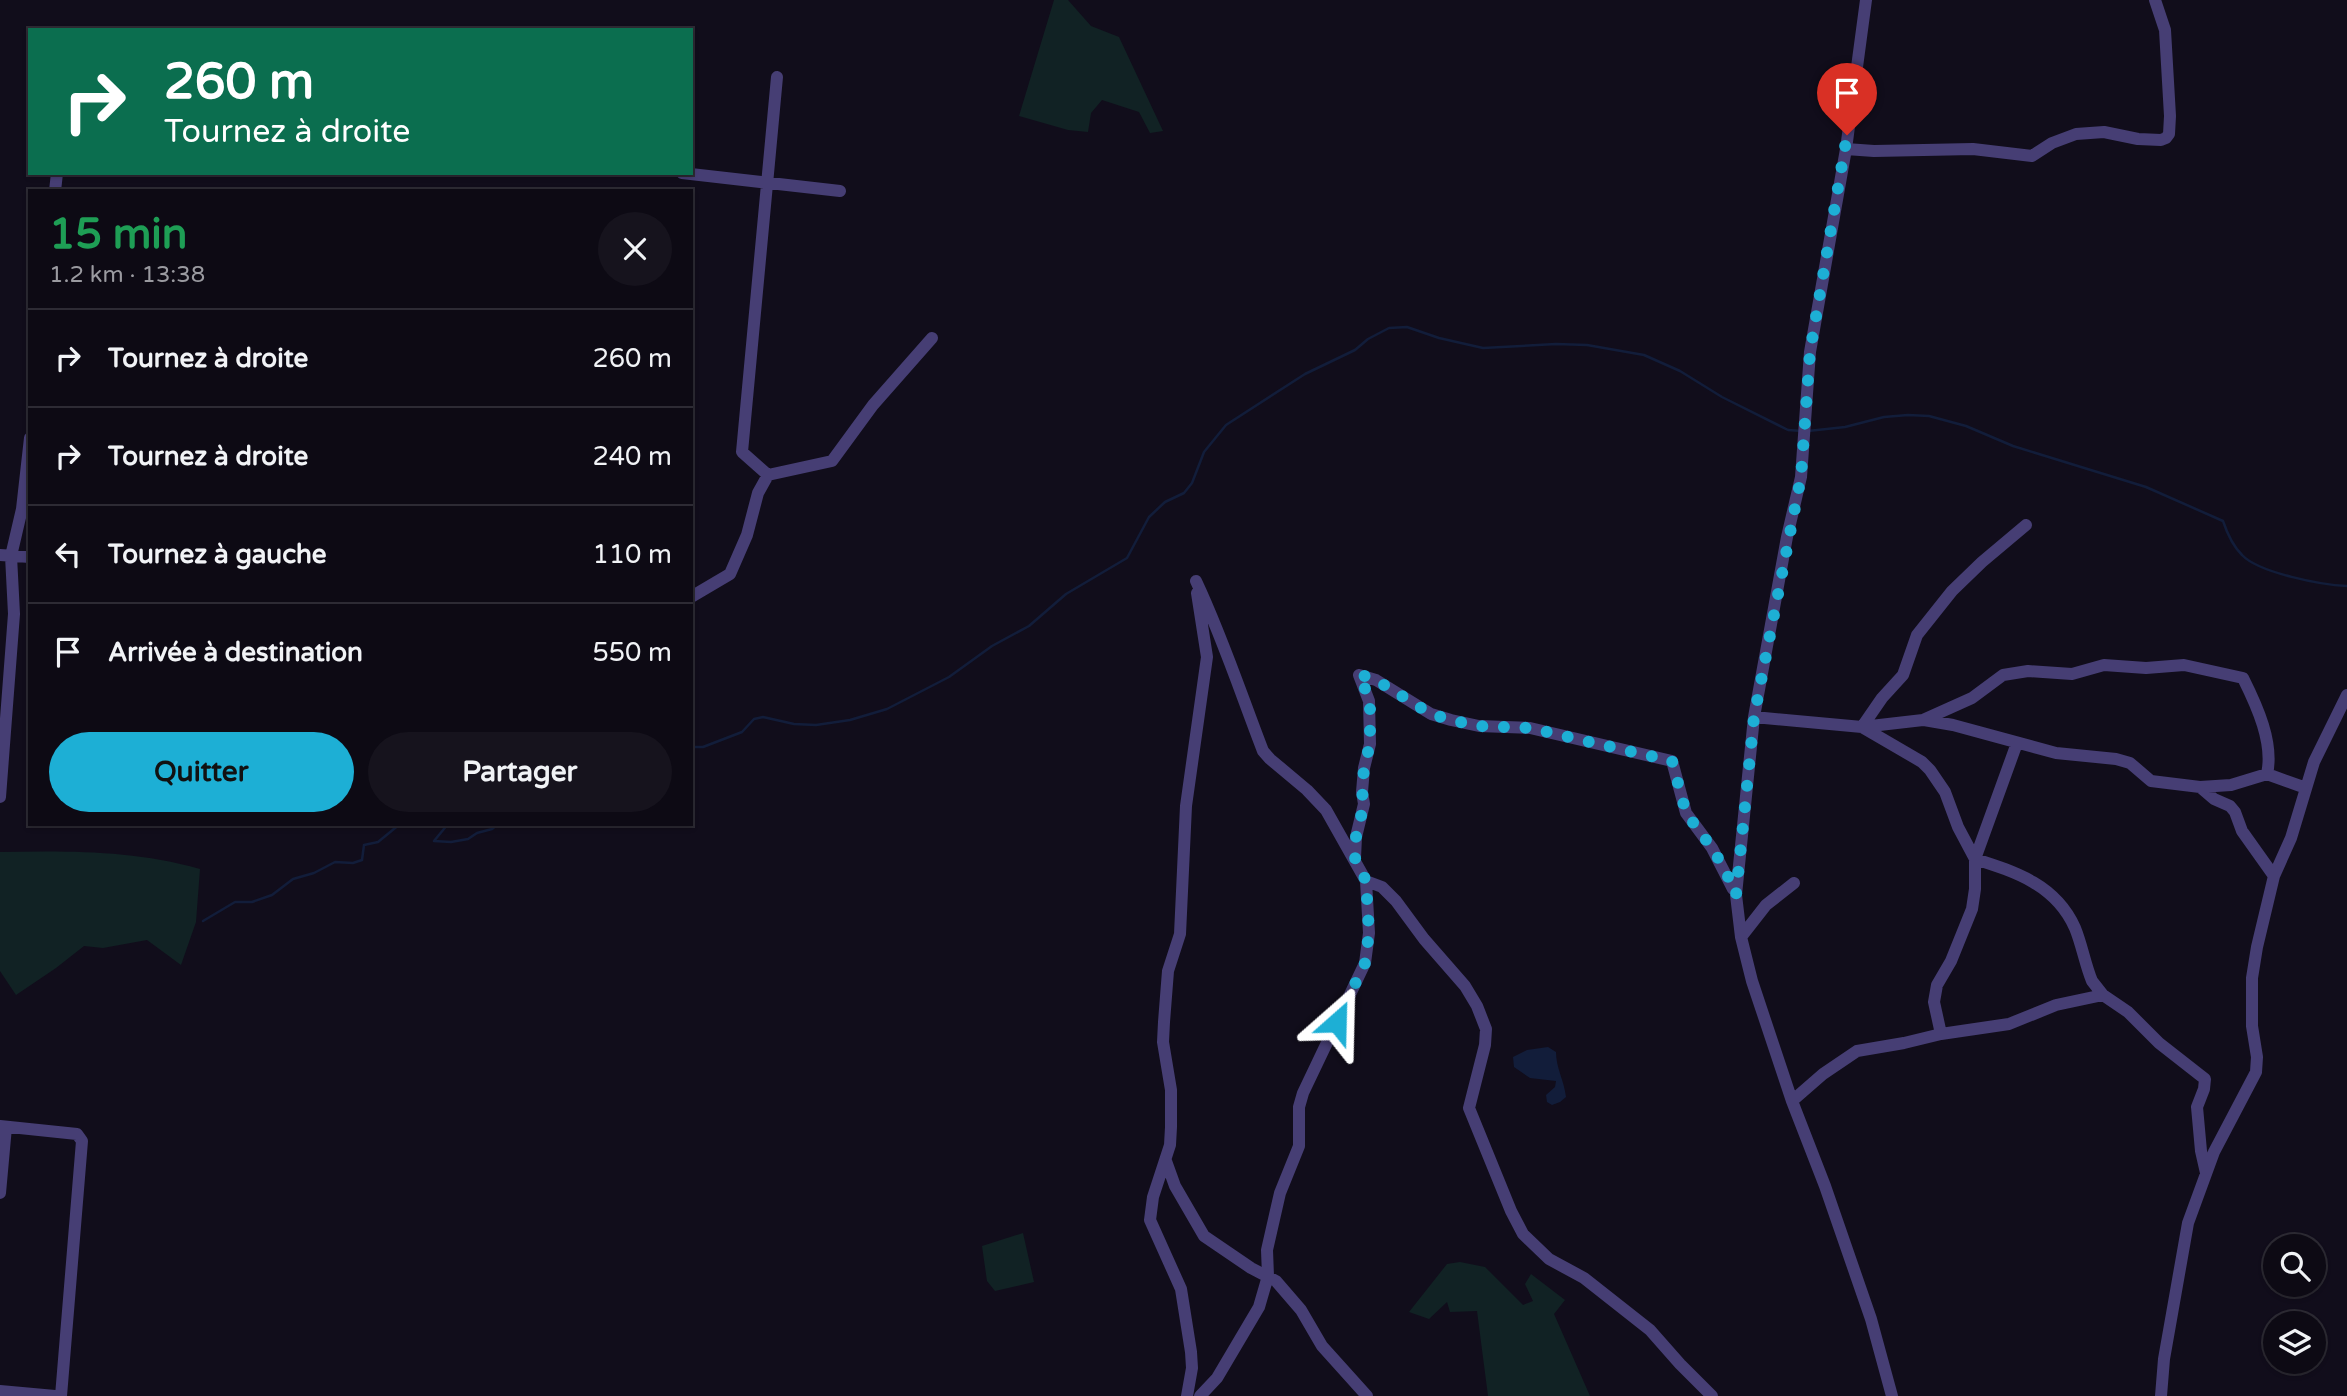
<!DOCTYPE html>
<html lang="fr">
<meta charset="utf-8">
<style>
:root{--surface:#0d0a14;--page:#16131d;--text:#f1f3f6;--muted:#9a9aa0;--line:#2d2b34;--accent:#1dafd5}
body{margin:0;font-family:"Varela Round",sans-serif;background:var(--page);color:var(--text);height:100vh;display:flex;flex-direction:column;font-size:26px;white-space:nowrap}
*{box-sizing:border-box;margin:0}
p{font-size:23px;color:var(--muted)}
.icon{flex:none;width:38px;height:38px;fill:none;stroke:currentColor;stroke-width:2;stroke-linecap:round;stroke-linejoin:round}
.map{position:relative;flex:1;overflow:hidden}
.sheet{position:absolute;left:28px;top:189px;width:665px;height:637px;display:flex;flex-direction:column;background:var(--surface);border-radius:0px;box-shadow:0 2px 5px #0004,0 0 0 2px var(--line)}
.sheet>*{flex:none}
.banner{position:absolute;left:28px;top:28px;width:665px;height:147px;border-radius:0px;box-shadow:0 2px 5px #0004,0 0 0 2px var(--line);background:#0b6e4f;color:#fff;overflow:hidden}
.buttons{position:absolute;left:2263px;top:1234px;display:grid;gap:14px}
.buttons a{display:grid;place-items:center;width:63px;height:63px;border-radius:50%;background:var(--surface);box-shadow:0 2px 5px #0004,0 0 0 2px var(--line);font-size:35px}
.pin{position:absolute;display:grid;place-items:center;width:60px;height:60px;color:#fff;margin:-72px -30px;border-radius:50% 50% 50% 0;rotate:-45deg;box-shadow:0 0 7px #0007}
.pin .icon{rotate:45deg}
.me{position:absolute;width:77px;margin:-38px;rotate:25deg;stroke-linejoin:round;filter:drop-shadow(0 0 5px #0008)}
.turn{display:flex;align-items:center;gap:24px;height:147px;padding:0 21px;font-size:32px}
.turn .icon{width:91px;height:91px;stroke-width:2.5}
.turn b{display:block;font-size:49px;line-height:60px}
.round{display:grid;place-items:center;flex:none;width:74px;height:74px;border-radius:37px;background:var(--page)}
.overview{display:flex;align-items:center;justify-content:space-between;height:119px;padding:0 21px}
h1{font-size:42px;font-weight:700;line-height:52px;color:#1e9e55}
.button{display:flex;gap:14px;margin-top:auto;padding:14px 21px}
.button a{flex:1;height:80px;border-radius:42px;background:var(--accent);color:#111;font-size:28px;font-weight:700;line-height:80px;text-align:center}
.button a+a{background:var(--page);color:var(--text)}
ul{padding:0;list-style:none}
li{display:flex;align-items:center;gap:21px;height:98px;padding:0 21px;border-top:2px solid var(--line)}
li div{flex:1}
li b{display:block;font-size:26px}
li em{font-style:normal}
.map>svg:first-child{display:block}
</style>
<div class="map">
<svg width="2347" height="1396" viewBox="0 0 2347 1396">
<rect width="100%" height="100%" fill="#110d1b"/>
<path fill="#112224" d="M1054,0H1068L1091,26L1119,37L1163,131L1150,133L1139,112L1102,100L1091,113L1088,132L1068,130L1019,116Z
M0,852C70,851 132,850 200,869L196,922L181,965L147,940L103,948L84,946L56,968L16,995L0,971Z
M1023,1233L1034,1282L995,1291L987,1281L982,1246Z
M1460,1262L1485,1267L1523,1305L1533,1301L1525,1284L1531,1274L1565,1300L1554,1314L1590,1396H1488L1477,1311L1450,1312L1447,1302L1429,1319L1409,1312L1447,1264Z"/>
<path fill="#121d3a" d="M1548,1047L1556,1052C1556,1068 1564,1080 1566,1097L1560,1102L1552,1105L1547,1102L1546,1095L1555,1087L1556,1081L1530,1078L1514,1067L1513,1057L1527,1050Z"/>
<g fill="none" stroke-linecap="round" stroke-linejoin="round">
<path stroke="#121d3a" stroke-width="2.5" d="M1808,431L1845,427L1884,417L1908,415L1929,416L1966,426L2013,446L2146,487L2223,521C2227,533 2233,546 2242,555C2259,573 2322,585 2347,586
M691,747H703L742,732L754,719L763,717L794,724L816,725L850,720L887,709L949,677L992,646L1029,626L1066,594L1127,558L1149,517L1165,502L1184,493L1192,483L1204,452L1226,425L1305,374L1355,350L1368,339L1389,328L1407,327L1439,338L1483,348L1556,344L1587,345L1644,355L1680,371L1722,397L1788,430L1802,431
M448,824L434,841L451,842L468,839L477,833L492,829L498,824
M203,921L235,902H252L272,895L293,879L314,873L335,862L353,863L362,860L364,845L378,842L400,824"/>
<path stroke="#463e74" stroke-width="12" d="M1866,0L1846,149L1810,352L1801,477L1787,537L1754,717L1736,895L1741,937L1752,981L1792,1101L1825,1186L1871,1319L1892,1396
M1846,149L1874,151L1973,149L2032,156L2052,143L2076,134L2104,132L2138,139L2161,140L2166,138L2169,134L2170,116L2165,30L2155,0
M682,173L840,191
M55,191L57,173
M768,475L742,452L777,77
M2026,525L1982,562L1952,591L1917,635L1903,675L1882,698L1862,727L1922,762L1930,770L1945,792L1958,827L1975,859C2016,872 2056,885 2075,928C2082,945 2085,964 2092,981L2103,995L2128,1012L2159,1043L2205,1079L2204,1089L2197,1107L2201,1151L2206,1173
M0,555L30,557
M1196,581C1222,636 1241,694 1263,751L1270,759L1307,790L1326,810L1366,881L1369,933L1365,963L1303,1093L1299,1107V1146L1280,1193L1267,1250L1268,1276L1259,1307L1217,1378L1200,1396
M691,597L730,574L747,535L758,493L768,475L832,461L873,405L932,338
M1359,675L1376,680L1431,714L1451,720L1479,726L1530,728L1672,761L1686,813L1712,848L1733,889
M1754,717L1862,727L1923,720L1972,698L2003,675L2028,671L2072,674L2104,665L2146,668L2184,665L2243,678C2257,706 2274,743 2267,774L2306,788
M1924,720L1953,725L2056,753L2116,759L2130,763L2151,781L2200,787L2214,799L2230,806L2235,812L2242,831L2274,876
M2200,787L2231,785L2267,774
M0,797L14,614L11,556L22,509L30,438
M1355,858L1356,837L1364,804L1362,792L1364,768L1370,744L1369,701L1359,675
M1366,881L1382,887L1396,901L1424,939L1465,986L1477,1006L1486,1029L1485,1045L1469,1108L1511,1211L1523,1234L1549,1259L1584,1278L1650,1330L1680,1364L1712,1396
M1741,937L1766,905L1794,883
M1941,1034L1934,1002L1937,985L1951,961L1972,909L1975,889V859L2017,743
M1792,1101L1823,1074L1857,1051L1904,1043L1941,1034L2009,1024L2056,1005L2103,995
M0,1126L77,1134L82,1141L61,1396
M1166,1161L1175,1186L1204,1236L1251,1268L1276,1281L1301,1310L1322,1346L1367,1396
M0,1193L6,1127
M0,1391L55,1396
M1187,1396L1192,1368L1191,1352L1181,1289L1150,1220L1153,1197L1170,1145L1171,1127V1090L1163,1042L1164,1022L1168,971L1180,934L1186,806L1207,657L1197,593
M2161,1396L2164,1359L2188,1223L2214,1152L2256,1072L2257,1057L2252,1026V978L2257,947L2274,876L2291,838L2314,762L2347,695"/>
</g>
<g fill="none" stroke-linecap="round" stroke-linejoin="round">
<path stroke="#1dafd5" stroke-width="12" stroke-dasharray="0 21.6" d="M1337,1022L1365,963L1369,933L1366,881L1355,858L1356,837L1364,804L1362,792L1364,768L1370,744V701L1359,674L1376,680L1431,714L1451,720L1479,726L1530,728L1672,761L1686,813L1712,848L1725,870L1736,895L1754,717L1801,477L1810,352L1847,135"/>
</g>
</svg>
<div class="buttons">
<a><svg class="icon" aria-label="search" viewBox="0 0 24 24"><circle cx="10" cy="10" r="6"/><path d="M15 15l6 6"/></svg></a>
<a><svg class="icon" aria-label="layers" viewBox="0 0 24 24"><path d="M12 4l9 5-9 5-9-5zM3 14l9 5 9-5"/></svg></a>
</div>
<div class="pin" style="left:1847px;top:135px;background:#d93025"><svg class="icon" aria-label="arrive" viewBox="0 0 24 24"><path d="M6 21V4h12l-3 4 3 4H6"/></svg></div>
<svg class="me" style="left:1337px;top:1022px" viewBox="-20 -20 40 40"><path d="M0-17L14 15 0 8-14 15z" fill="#1dafd5" stroke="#fff" stroke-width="4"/></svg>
<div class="banner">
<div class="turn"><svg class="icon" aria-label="right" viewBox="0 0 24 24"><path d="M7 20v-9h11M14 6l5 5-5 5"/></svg><div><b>260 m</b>Tournez à droite</div></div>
</div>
<section class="sheet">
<div class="overview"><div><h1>15 min</h1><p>1.2 km · 13:38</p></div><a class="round"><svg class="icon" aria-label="close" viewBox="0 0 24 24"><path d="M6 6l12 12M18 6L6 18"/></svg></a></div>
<ul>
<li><svg class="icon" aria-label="right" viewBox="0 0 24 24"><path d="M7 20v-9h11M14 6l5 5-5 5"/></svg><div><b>Tournez à droite</b></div><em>260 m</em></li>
<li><svg class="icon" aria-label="right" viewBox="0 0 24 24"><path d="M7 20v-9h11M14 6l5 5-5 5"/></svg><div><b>Tournez à droite</b></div><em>240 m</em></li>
<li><svg class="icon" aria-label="left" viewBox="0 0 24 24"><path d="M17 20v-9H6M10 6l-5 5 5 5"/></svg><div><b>Tournez à gauche</b></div><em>110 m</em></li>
<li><svg class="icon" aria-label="arrive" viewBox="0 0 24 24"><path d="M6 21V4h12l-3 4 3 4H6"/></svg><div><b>Arrivée à destination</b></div><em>550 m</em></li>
</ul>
<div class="button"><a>Quitter</a><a>Partager</a></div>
</section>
</div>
